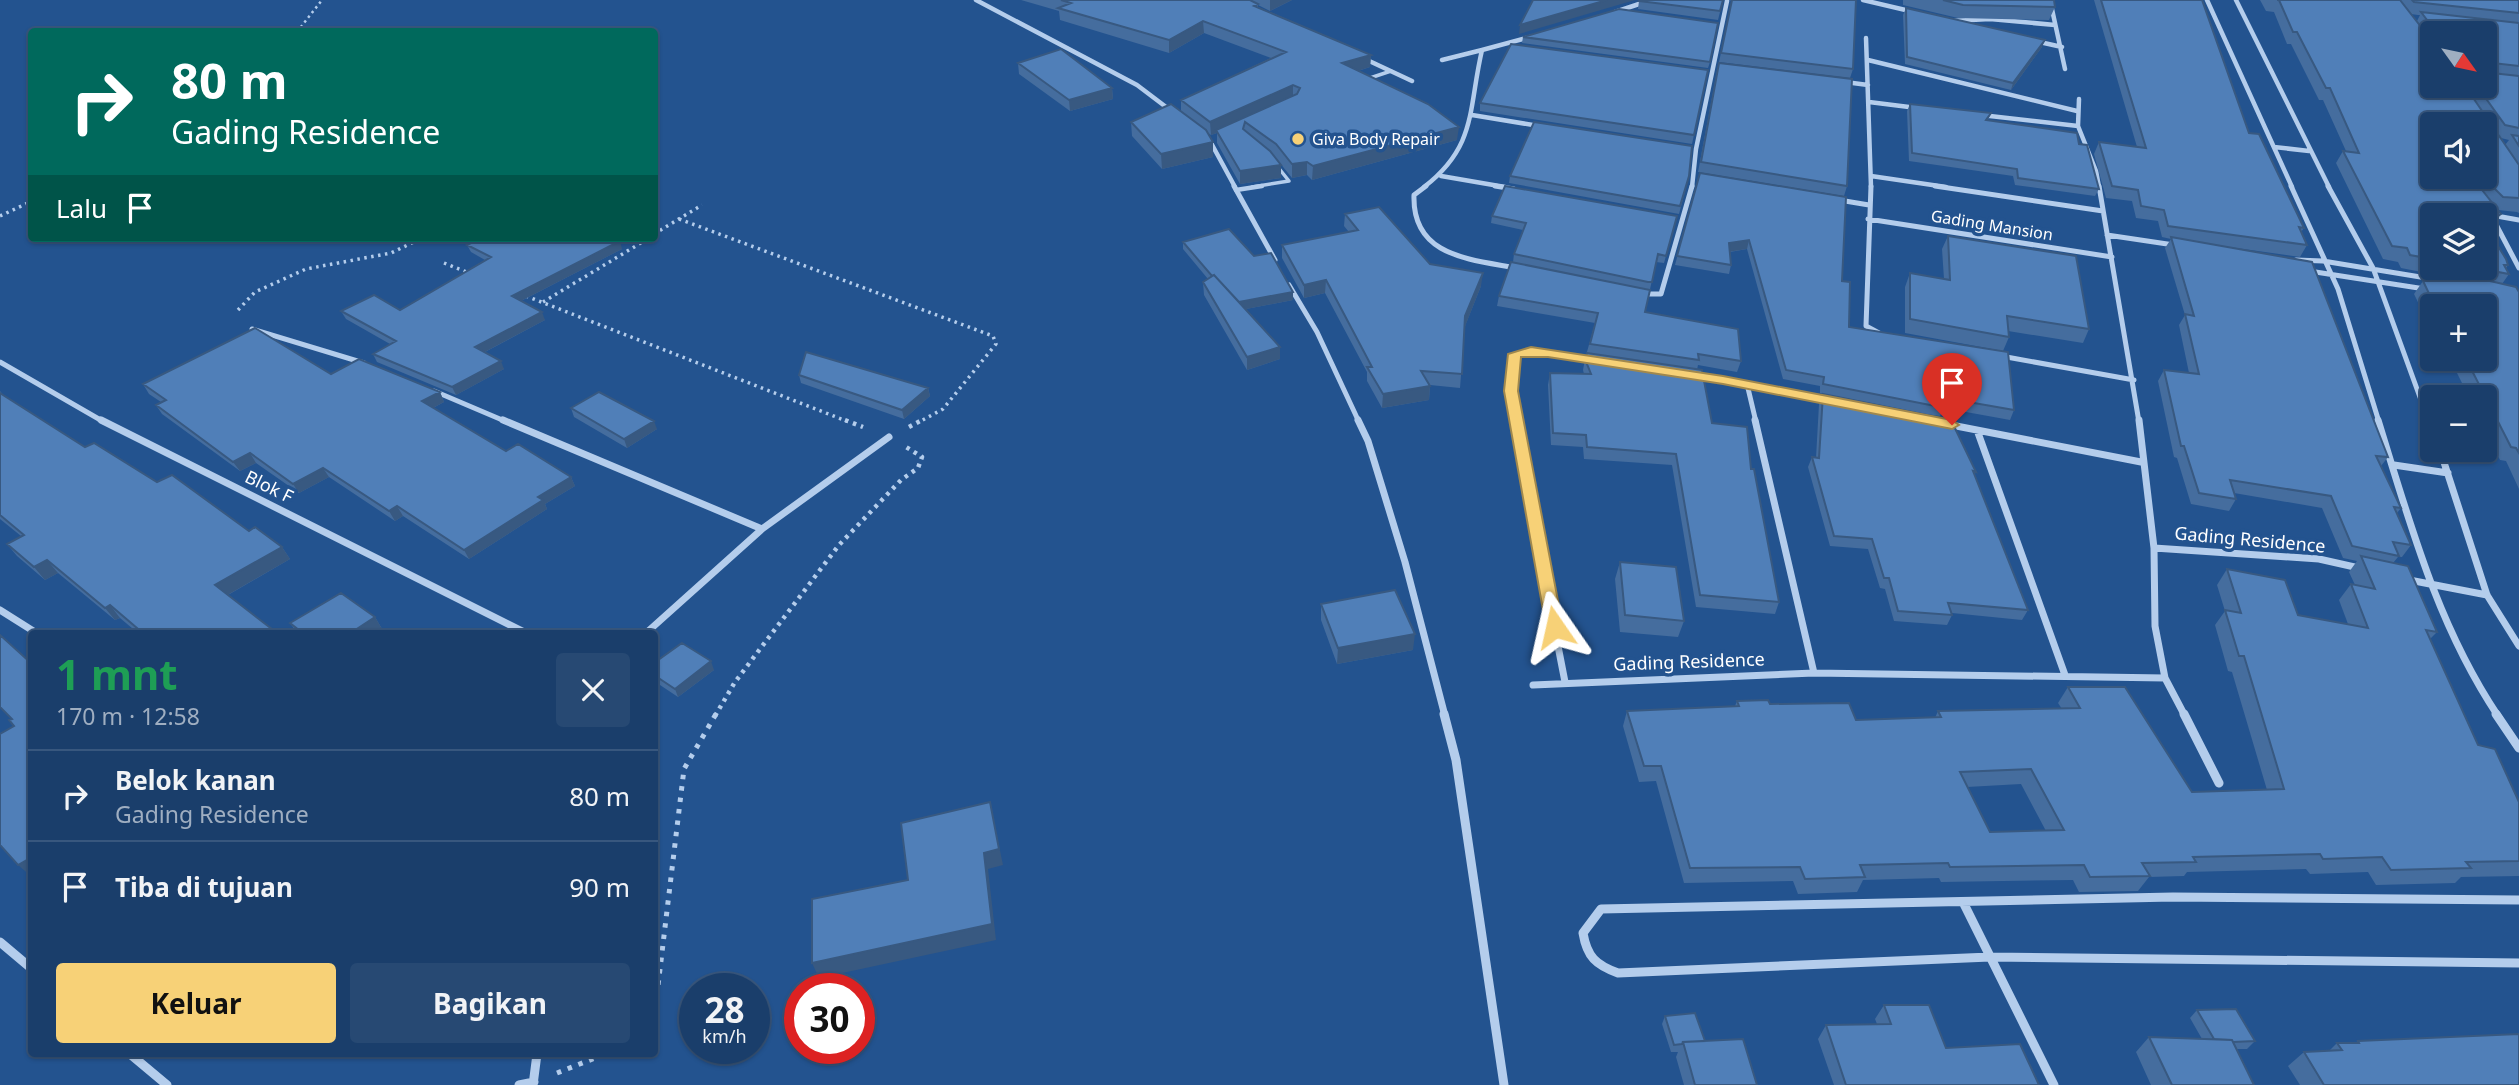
<!DOCTYPE html>
<html lang="id">
<meta charset="utf-8">
<style>
:root{--surface:#1a3e6b;--page:#274973;--text:#f1f3f6;--muted:#9faec1;--line:#38577e;--accent:#f7d177}
body{margin:0;font-family:"Noto Sans",sans-serif;background:var(--page);color:var(--text);height:100vh;display:flex;flex-direction:column;font-size:26px;white-space:nowrap}
*{box-sizing:border-box;margin:0}
p{font-size:23px;color:var(--muted)}
.icon{flex:none;width:38px;height:38px;fill:none;stroke:currentColor;stroke-width:2;stroke-linecap:round;stroke-linejoin:round}
.map{position:relative;flex:1;overflow:hidden}
.panel{position:absolute;left:28px;top:630px;width:630px;height:427px;display:flex;flex-direction:column;background:var(--surface);border-radius:7px;box-shadow:0 2px 5px #0004,0 0 0 2px var(--line)}
.panel>*{flex:none}
.guide{position:absolute;left:28px;top:28px;width:630px;height:214px;border-radius:7px;box-shadow:0 2px 5px #0004,0 0 0 2px var(--line);background:#00695c;color:#fff;overflow:hidden}
.needle{width:46px;rotate:123deg}
.tools{position:absolute;left:2420px;top:21px;display:grid;gap:14px}
.tools a{display:grid;place-items:center;width:77px;height:77px;border-radius:7px;background:var(--surface);box-shadow:0 2px 5px #0004,0 0 0 2px var(--line);font-size:35px}
.speed{position:absolute;left:679px;top:973px;display:flex;gap:14px;font-size:35px;font-weight:700;text-align:center}
.speed>*{display:grid;place-content:center;width:91px;height:91px;border-radius:50%;background:var(--surface);box-shadow:0 2px 5px #0004,0 0 0 2px var(--line);line-height:1}
.speed small{font-size:18px;font-weight:400}
.speed .limit{border:10px solid #d22;background:#fff;color:#111}
.pin{position:absolute;display:grid;place-items:center;width:60px;height:60px;color:#fff;margin:-72px -30px;border-radius:50% 50% 50% 0;rotate:-45deg;box-shadow:0 0 7px #0007}
.pin .icon{rotate:45deg}
.me{position:absolute;width:77px;margin:-38px;rotate:349deg;stroke-linejoin:round;filter:drop-shadow(0 0 5px #0008)}
.turn{display:flex;align-items:center;gap:24px;height:147px;padding:0 28px;font-size:32px}
.turn .icon{width:91px;height:91px;stroke-width:2.5}
.turn b{display:block;font-size:49px;line-height:60px}
.then{display:flex;align-items:center;height:66px;padding:0 28px;background:#0003;gap:14px;font-size:26px}
.round{display:grid;place-items:center;flex:none;width:74px;height:74px;border-radius:7px;background:var(--page)}
.overview{display:flex;align-items:center;justify-content:space-between;height:119px;padding:0 28px}
h1{font-size:42px;font-weight:700;line-height:52px;color:#1e9e55}
.primary-button{display:flex;gap:14px;margin-top:auto;padding:14px 28px}
.primary-button a{flex:1;height:80px;border-radius:7px;background:var(--accent);color:#111;font-size:28px;font-weight:700;line-height:80px;text-align:center}
.primary-button a+a{background:var(--page);color:var(--text)}
ul{padding:0;list-style:none}
li{display:flex;align-items:center;gap:21px;height:91px;padding:0 28px;border-top:2px solid var(--line)}
li div{flex:1}
li b{display:block;font-size:26px}
li em{font-style:normal}
.map>svg:first-child{display:block}
</style>
<div class="map">
<svg width="2519" height="1085" viewBox="0 0 2519 1085">
<rect width="100%" height="100%" fill="#23538f"/>
<g fill="none" stroke-linecap="round" stroke-linejoin="round">
<path stroke="#b4cdec" stroke-width="2.5" stroke-dasharray="2.5 3.5" stroke-linecap="butt" d="M297,32L322,0"/>
<path stroke="#b4cdec" stroke-width="3.5" stroke-dasharray="2.5 4.5" stroke-linecap="butt" d="M0,216L32,201
M679,219L993,336L996,344L943,409L919,422
M654,234L702,205
M444,263L469,273
M526,296L849,422
M543,302L649,238
M238,310L255,292L306,269L391,253L422,238"/>
<path stroke="#b4cdec" stroke-width="4.5" stroke-dasharray="3.5 5" stroke-linecap="butt" d="M845,420L863,427
M909,427L922,420
M715,716L735,682L839,545L901,480L918,468L922,457L906,447"/>
<path stroke="#b4cdec" stroke-width="5" stroke-dasharray="4.5 7" stroke-linecap="butt" d="M654,1019L684,769L716,714
M557,1073L605,1054"/>
<path stroke="#b4cdec" stroke-width="3.5" d="M1367,79L1391,71
M1252,187L1289,181L1277,166"/>
<path stroke="#b4cdec" stroke-width="4.5" d="M1236,190L1262,186"/>
<path stroke="#b4cdec" stroke-width="4.5" d="M976,0L1137,85L1170,110
M1863,0L1914,12
M2050,0L2065,69
M2207,0L2292,187
M2236,0L2329,187
M1615,12L1642,3
M1952,21L1990,19L2055,25
M1866,38L1871,187
M2035,41L2062,47
M1365,59L1412,81
M1442,60L1482,50
M1868,60L2077,111
M1845,82L1868,85
M2079,99L2078,126L2096,171L2099,187
M1869,102L1917,108
M1472,115L1539,126
M1981,115L2078,126
M1210,141L1235,187
M2274,147L2309,151
M1441,176L1505,187
M1871,176L1946,187
M1424,187C1477,146 1468,110 1482,50L1530,37
M1692,187L1696,149L1727,1"/>
<path stroke="#b4cdec" stroke-width="5" d="M1234,186L1275,260
M1426,186L1414,195C1412,256 1468,259 1516,268
M1495,186L1514,189
M1871,186L1866,326L1879,333
M1935,186L2103,211
M2099,186L2139,422
M2291,186L2338,289L2379,422
M2328,186L2373,268L2429,422
M1839,200L1869,205
M1868,219L2112,257
M2519,220L2491,215L2519,268
M2107,235L2174,245
M2296,260L2323,261L2457,283
M2309,271L2425,289
M1289,285L1317,332L1359,422
M1641,294H1661L1692,186
M252,329L364,363
M2001,356L2134,380
M0,362L104,422
M1696,375L1828,400
M1747,384L1756,422
M434,391L507,422
M1515,422L1512,388L1515,354L1531,351L1594,359"/>
<path stroke="#b4cdec" stroke-width="7" d="M101,420L528,634
M503,420L762,529
M1358,420L1368,441L1405,562L1445,716
M1514,420L1565,682
M1755,420L1814,673
M2378,420C2410,523 2437,625 2498,716
M2428,420L2432,430
M1946,424L2141,462
M1977,430L2065,675
M2440,450L2487,595L2519,646
M2394,465L2448,473
M2154,548L2319,559L2359,568
M2404,579L2487,595
M0,610L38,634
M645,634L762,529L889,437
M2165,678L2185,716
M1533,685L1814,673L2165,678L2155,626L2154,548L2139,420"/>
<path stroke="#b4cdec" stroke-width="9" d="M1444,714L1456,760L1504,1085
M2184,714L2219,783
M2496,714L2519,748
M2519,900L2173,897L1601,909L1583,933C1587,957 1596,965 1618,973L1990,957L2519,963
M1964,904L2054,1085
M0,942L32,969
M130,1054L167,1085
M519,1085L534,1082
M533,1085L537,1054"/>
</g>
<path fill="#456d9e" fill-rule="evenodd" d="M1021,0H1292L1270,11L1258,5V7L1371,55L1370,67L1358,71L1457,140L1312,180L1307,175L1292,178L1275,157L1281,165V178L1240,184L1217,143V133L1211,135L1208,133L1213,157L1162,169L1132,136L1131,122L1181,111V100L1271,58L1204,33L1169,53L1060,20L1059,11Z
M1723,0L1718,20L1638,9L1639,1Z
M1730,0H1856L1853,69L1850,78L1719,62L1732,2Z
M1903,0H2054L2055,7L2049,20L1958,18L1903,5Z
M2094,0H2202L2249,133L2304,228L2301,232L2307,245L2300,257L2215,245L2388,457L2381,466L2401,508L2397,513L2411,545L2402,557H2398L2393,563L2437,632L2430,639L2478,745L2519,802V876L2461,877L2455,883L2376,885L2368,872L2310,874L2306,869L2187,872L2184,876L2149,877L2138,891L2079,892L2073,880L1941,882L1939,878L1863,880L1857,892L1798,894L1793,881L1684,883L1656,781L1639,782L1623,726L1627,711L1735,706L1737,701L1770,704L1856,720L1935,718L1938,711L2062,709L2058,703L2068,687L2192,792L2267,790L2232,672L2228,671L2215,625L2225,611L2217,585L2227,569L2298,615L2348,624L2339,600L2351,584L2355,585L2349,572L2357,561L2343,558L2322,508L2234,493L2236,499L2229,511L2191,504L2177,458L2174,457L2158,381L2164,370L2189,373L2179,325L2185,315L2165,248L2171,239L2162,237L2158,221L2136,218L2132,201L2106,198L2094,154L2099,142L2137,147ZM2021,784L2046,831L1990,832L1967,787Z
M2260,0H2519V213L2517,212L2498,210L2492,227L2488,230L2508,265L2506,268L2509,274L2502,284L2519,292V489L2506,461L2500,460L2485,430V397H2469L2450,359H2485V306H2432V331L2414,294L2423,281H2468L2401,268L2398,262L2383,259L2336,163L2343,151H2346L2323,100H2319L2291,44H2287L2274,12L2266,11ZM2411,14L2418,15H2420L2417,21ZM2432,33H2485V86H2432ZM2501,138L2509,140L2505,145ZM2432,215L2485,268H2432Z
M1906,8L2042,47L2011,90L1905,64L1903,15Z
M1523,37L1710,62L1708,68L1522,43Z
M1018,63L1112,88L1113,99L1070,111L1019,74Z
M1708,70L1692,144L1480,111V103Z
M1717,71L1847,186L1844,196L1698,172Z
M1910,104L1991,113L1988,120L2079,144L2099,189L2095,196L2015,185L2013,176L1909,161L1907,111Z
M1700,173L1842,281L1849,327L2014,410L2010,420L1944,408L1940,416L1926,414L1820,393V386L1783,379L1747,249L1730,252L1731,265L1729,274L1675,265Z
M1510,176H1689L1679,214L1509,183Z
M1345,214L1430,264L1481,286L1465,326L1460,388L1430,385L1429,400L1382,408L1367,381V372L1325,293L1304,298L1282,258V245L1349,232L1344,226Z
M1492,216H1677L1664,263L1656,262L1645,312L1741,361L1737,372L1698,365L1697,370L1712,423L1751,469L1779,602L1775,614L1696,607L1672,465L1584,459L1583,447L1551,445L1548,385L1550,373L1584,374L1583,370L1585,359L1595,323L1497,306L1499,296L1513,262L1514,254L1523,230L1491,223Z
M1948,236L2089,329L2083,343L2008,331L2009,337L2003,351L1905,333V287L1910,273L1944,279L1942,249Z
M1183,242L1254,256L1293,292V300L1246,309L1280,359L1247,370L1204,295L1203,282L1208,279L1183,249Z
M467,245L622,249L521,301L545,320L485,352L504,369L456,395L377,362L373,354L390,344L346,319L341,311L400,310L485,260L471,252Z
M331,374L440,392L444,402L433,408L506,451L571,477L575,486L545,504L547,509L469,559L403,516L395,521L329,477L299,493L256,463L240,471L162,414L156,405L161,402L149,394L143,384Z
M799,375L928,388L930,396L904,419L801,383Z
M0,391L3,395L85,447L157,482L249,531L282,547L290,559L228,595L277,634H139L120,618L115,620L58,573L45,580L17,556L7,544L21,536L0,519Z
M1823,394L1976,472L1974,475L2028,610L2022,620L1952,613V615L1947,625L1894,621L1885,589L1880,588L1868,549L1830,546L1808,467L1812,457L1816,458L1819,404Z
M571,408L657,429L627,448L574,417Z
M1620,562L1684,621L1678,637L1620,632L1615,579Z
M1321,604L1413,650L1337,664L1321,620Z
M375,617L385,634H298L290,623Z
M654,663L714,670L678,697L654,681Z
M1884,1005L1946,1048L2039,1085H1834L1818,1039L1826,1025L1877,1024L1875,1019Z
M2197,1010L2255,1041L2247,1049H2236L2254,1085H2151L2136,1052L2149,1037L2202,1039L2190,1018Z
M1665,1016L1705,1041L1757,1085H1684L1676,1057L1678,1052H1671L1662,1024Z
M2358,1041L2519,1085H2300L2288,1066L2304,1052L2329,1051L2337,1043H2355Z"/>
<path fill="#385981" d="M1270,0H1292L1270,11Z
M1607,0H1635L1519,34L1520,25Z
M1203,21L1204,33L1169,53V40Z
M2045,40L2042,47L2011,90L2013,83Z
M1371,55L1370,67L1342,76V63Z
M1293,85V98L1216,130L1217,133L1211,135L1210,122Z
M1112,88L1113,99L1070,111L1069,100Z
M1459,127L1457,140L1312,180L1313,166Z
M1213,142V157L1162,169L1161,154Z
M1307,162V175L1292,178V164Z
M1281,165V178L1240,184V171Z
M2501,214L2492,227L2485,231V224Z
M1749,240L1747,249L1727,252L1729,243Z
M620,241L622,249L515,304L512,296Z
M1483,273L1481,286L1464,329L1465,316Z
M1326,280L1325,293L1304,298V285Z
M1293,292V300L1236,311V303Z
M542,312L545,320L479,355L475,347Z
M1280,347V359L1247,370V357Z
M501,361L504,369L456,395L452,387Z
M1430,386L1429,400L1382,408L1383,394Z
M928,388L930,396L904,419L902,410Z
M440,392L444,402L427,411L422,401Z
M654,421L657,429L627,448L624,439Z
M250,453L256,463L240,471L233,462Z
M323,468L329,477L299,493L293,484Z
M571,477L575,486L545,504L547,509L469,559L464,550L538,497Z
M397,506L403,516L395,521L389,511Z
M282,547L290,559L224,597L215,585Z
M47,560L58,573L45,580L34,567Z
M110,605L120,618L115,620L105,608Z
M375,617L385,634H349Z
M1415,634L1413,650L1337,664L1338,648Z
M711,661L714,670L678,697L675,689Z
M990,802L1003,865L988,869L996,940L819,978L812,963L984,853Z
M32,857V877L18,865Z"/>
<path fill="#507fb8" stroke="#385981" stroke-width="2" fill-rule="evenodd" d="M1061,0H1250L1258,4L1254,6L1371,55L1342,63L1428,104L1459,127L1313,166L1307,162L1292,164L1276,144L1245,122L1243,129L1270,151L1281,165L1240,171L1216,130L1297,94L1300,88L1293,85L1210,122L1181,100L1286,52L1203,21L1169,40L1058,8L1071,3Z
M1533,0H1607L1520,25Z
M1640,0H1723L1720,11L1639,1Z
M1732,0H1856L1853,69L1721,53Z
M1943,0H2054L2055,7L1963,5Z
M2101,0H2202L2249,133L2259,134L2304,228L2299,227L2307,245L2168,226L2164,210L2141,206L2138,190L2112,186L2099,142L2146,148Z
M2277,0H2400L2432,41V86H2465L2519,165V198L2503,197L2485,179L2480,181L2479,186L2501,214L2485,224V215H2432V259L2410,255L2407,248L2392,246L2343,151L2359,153L2330,88H2326L2297,32H2293L2279,0ZM2432,124H2485V177H2432Z
M2412,0H2519V13L2414,2Z
M1906,8L2045,40L2013,83L1907,57Z
M1619,9L1718,23L1710,62L1523,37Z
M2421,12L2519,23V66L2493,63L2488,67L2492,73L2519,76V128L2505,125L2477,86H2485V33H2437Z
M1511,44L1708,70L1694,135L1480,103Z
M1061,49L1112,88L1069,100L1018,63Z
M1719,63L1852,79L1847,186L1701,162Z
M1171,104L1206,130L1213,142L1161,154L1131,122Z
M1910,104L1991,113L1986,120L2077,133L2079,144L2087,145L2099,189L2018,178L2017,169L1912,153Z
M1534,122L1692,146L1689,176L1680,206L1510,176Z
M2512,135L2519,136V146Z
M1700,173L1846,197L1842,281L1850,282L1849,327L2008,352L2014,410L1940,397L1944,407L1930,405L1823,384L1824,377L1786,370L1749,240L1729,243L1731,265L1677,256Z
M1505,186L1677,216L1666,256L1658,254L1652,282H1648L1514,254L1526,223L1492,216Z
M1379,207L1430,264L1483,273L1465,316L1462,374L1421,371L1430,386L1383,394L1367,367H1372L1326,280L1304,285L1282,245L1358,230L1345,214Z
M2485,225L2506,259L2508,265H2504L2509,274L2477,268H2485Z
M1229,229L1254,256L1271,253L1293,292L1239,302L1214,275L1212,276L1183,242Z
M1948,236L2076,256L2089,329L2007,316L2009,337L1910,319V273L1950,280Z
M2171,237L2312,262L2388,457L2376,456L2401,508L2394,507L2411,545L2393,542L2399,556L2352,546L2331,496L2230,480L2236,499L2199,493L2184,446H2181L2164,370L2199,374L2185,314L2194,316Z
M481,238H612L620,241L512,296L542,312L475,347L501,361L452,387L373,354L396,341L341,311L374,295L400,310L491,257L467,245Z
M1511,262L1650,290L1645,312L1738,329L1741,361L1698,354L1699,360L1590,344L1598,313L1499,296Z
M1214,275L1280,347L1247,357L1203,282Z
M2423,281H2490L2516,287L2519,292V453L2516,448L2511,447L2466,359H2485V306H2435Z
M255,328L331,374L359,359L440,392L422,401L506,451L518,444L571,477L538,497L543,500L464,550L397,506L389,511L323,468L293,484L250,453L233,462L156,405L166,400L143,384Z
M806,352L928,388L902,410L799,375Z
M1587,353L1702,370L1712,423L1747,427L1751,469H1754L1779,602L1700,595L1676,454L1587,447L1586,435L1553,433L1550,373L1591,374L1585,359Z
M599,392L654,421L624,439L571,408Z
M0,393L85,447L94,443L157,482L172,475L249,531L255,527L282,547L215,585L277,633L144,634L110,605L105,608L47,560L34,567L7,544L24,535L0,515Z
M1823,394L1951,420L1976,472L1973,471L2028,610L1948,603L1952,615L1898,611L1889,578H1884L1872,539L1834,536L1812,457L1819,458Z
M2361,556L2408,566L2437,632L2426,630L2478,745L2495,749L2519,802V861L2466,862L2471,868L2391,870L2382,857L2323,859L2320,854L2193,857L2196,862L2142,863L2150,876L2090,877L2084,865L1950,867L1948,863L1860,865L1865,877L1805,879L1800,867L1690,868L1661,766H1644L1627,711L1739,706L1737,701L1768,700L1770,704L1849,703L1856,720L1941,717L1938,711L2080,708L2068,687H2125L2192,792L2284,789L2244,656H2239L2225,610L2241,613L2227,569L2285,580L2298,615L2368,628L2351,584L2375,589ZM2031,769L2064,830L1990,832L1960,772Z
M1620,562L1676,567L1684,621L1625,615Z
M1395,590L1415,634L1338,648L1321,604Z
M341,593L375,617L349,634H304L290,623Z
M0,635L32,664V857L18,865L0,845V734L14,726L9,720L12,719L0,707Z
M682,643L711,661L675,689L654,675V663Z
M990,802L999,849L984,853L992,924L812,963V899L908,880L901,823Z
M1884,1005H1929L1946,1048L2020,1044L2039,1085H1846L1826,1025L1891,1024Z
M2236,1009L2255,1041L2233,1042L2232,1040L2214,1039L2197,1010Z
M1695,1013L1705,1041L1683,1042L1682,1044L1674,1045L1665,1016Z
M2519,1034V1085H2324L2304,1052L2342,1050L2337,1043H2359L2358,1041Z
M2149,1037L2232,1040L2254,1085H2172Z
M1743,1039L1757,1085H1695L1683,1042Z"/>
<path fill="#f7d177" stroke="#a1884d" stroke-width="2" d="M1531,347L1723,376L1952,420L1959,425L1952,429L1723,384L1548,357H1521L1518,391L1563,627L1555,634L1546,627L1504,391L1508,354Z"/>
<circle fill="#f7d177" stroke="#23538f" stroke-width="2.5" cx="1298" cy="139" r="7"/>
<g text-anchor="middle" stroke-width="7" stroke-linejoin="round" paint-order="stroke">
<g font-size="16" fill="#fff" stroke="#23538f" text-anchor="start">
<text x="1312" y="145">Giva Body Repair</text>
</g>
<g font-size="16" fill="#fff" stroke="#23538f">
<text transform="translate(1992 225) rotate(9)" y="6">Gading Mansion</text>
</g>
<g font-size="18" fill="#fff" stroke="#23538f">
<text transform="translate(269 487) rotate(26)" y="6">Blok F</text>
<text transform="translate(2250 540) rotate(5)" y="6">Gading Residence</text>
<text transform="translate(1689 662) rotate(-2)" y="6">Gading Residence</text>
</g>
</g>
</svg>
<div class="tools">
<a><svg class="needle" viewBox="-14 -14 28 28"><path d="M0-13l5 13h-10z" fill="#e53935"/><path d="M0 13l5-13h-10z" fill="#9faec1"/></svg></a>
<a><svg class="icon" aria-label="sound" viewBox="0 0 24 24"><path d="M4 9h4l5-4v14l-5-4H4zM17 9q2 3 0 6"/></svg></a>
<a><svg class="icon" aria-label="layers" viewBox="0 0 24 24"><path d="M12 4l9 5-9 5-9-5zM3 14l9 5 9-5"/></svg></a>
<a>+</a>
<a>−</a>
</div>
<div class="speed"><div>28<small>km/h</small></div><div class="limit">30</div></div>
<div class="pin" style="left:1952px;top:425px;background:#d93025"><svg class="icon" aria-label="arrive" viewBox="0 0 24 24"><path d="M6 21V4h12l-3 4 3 4H6"/></svg></div>
<svg class="me" style="left:1555px;top:627px" viewBox="-20 -20 40 40"><path d="M0-17L14 15 0 8-14 15z" fill="#f7d177" stroke="#fff" stroke-width="4"/></svg>
<div class="guide">
<div class="turn"><svg class="icon" aria-label="right" viewBox="0 0 24 24"><path d="M7 20v-9h11M14 6l5 5-5 5"/></svg><div><b>80 m</b>Gading Residence</div></div>
<div class="then">Lalu<svg class="icon" aria-label="arrive" viewBox="0 0 24 24"><path d="M6 21V4h12l-3 4 3 4H6"/></svg></div>
</div>
<section class="panel">
<div class="overview"><div><h1>1 mnt</h1><p>170 m · 12:58</p></div><a class="round"><svg class="icon" aria-label="close" viewBox="0 0 24 24"><path d="M6 6l12 12M18 6L6 18"/></svg></a></div>
<ul>
<li><svg class="icon" aria-label="right" viewBox="0 0 24 24"><path d="M7 20v-9h11M14 6l5 5-5 5"/></svg><div><b>Belok kanan</b><p>Gading Residence</p></div><em>80 m</em></li>
<li><svg class="icon" aria-label="arrive" viewBox="0 0 24 24"><path d="M6 21V4h12l-3 4 3 4H6"/></svg><div><b>Tiba di tujuan</b></div><em>90 m</em></li>
</ul>
<div class="primary-button"><a>Keluar</a><a>Bagikan</a></div>
</section>
</div>
